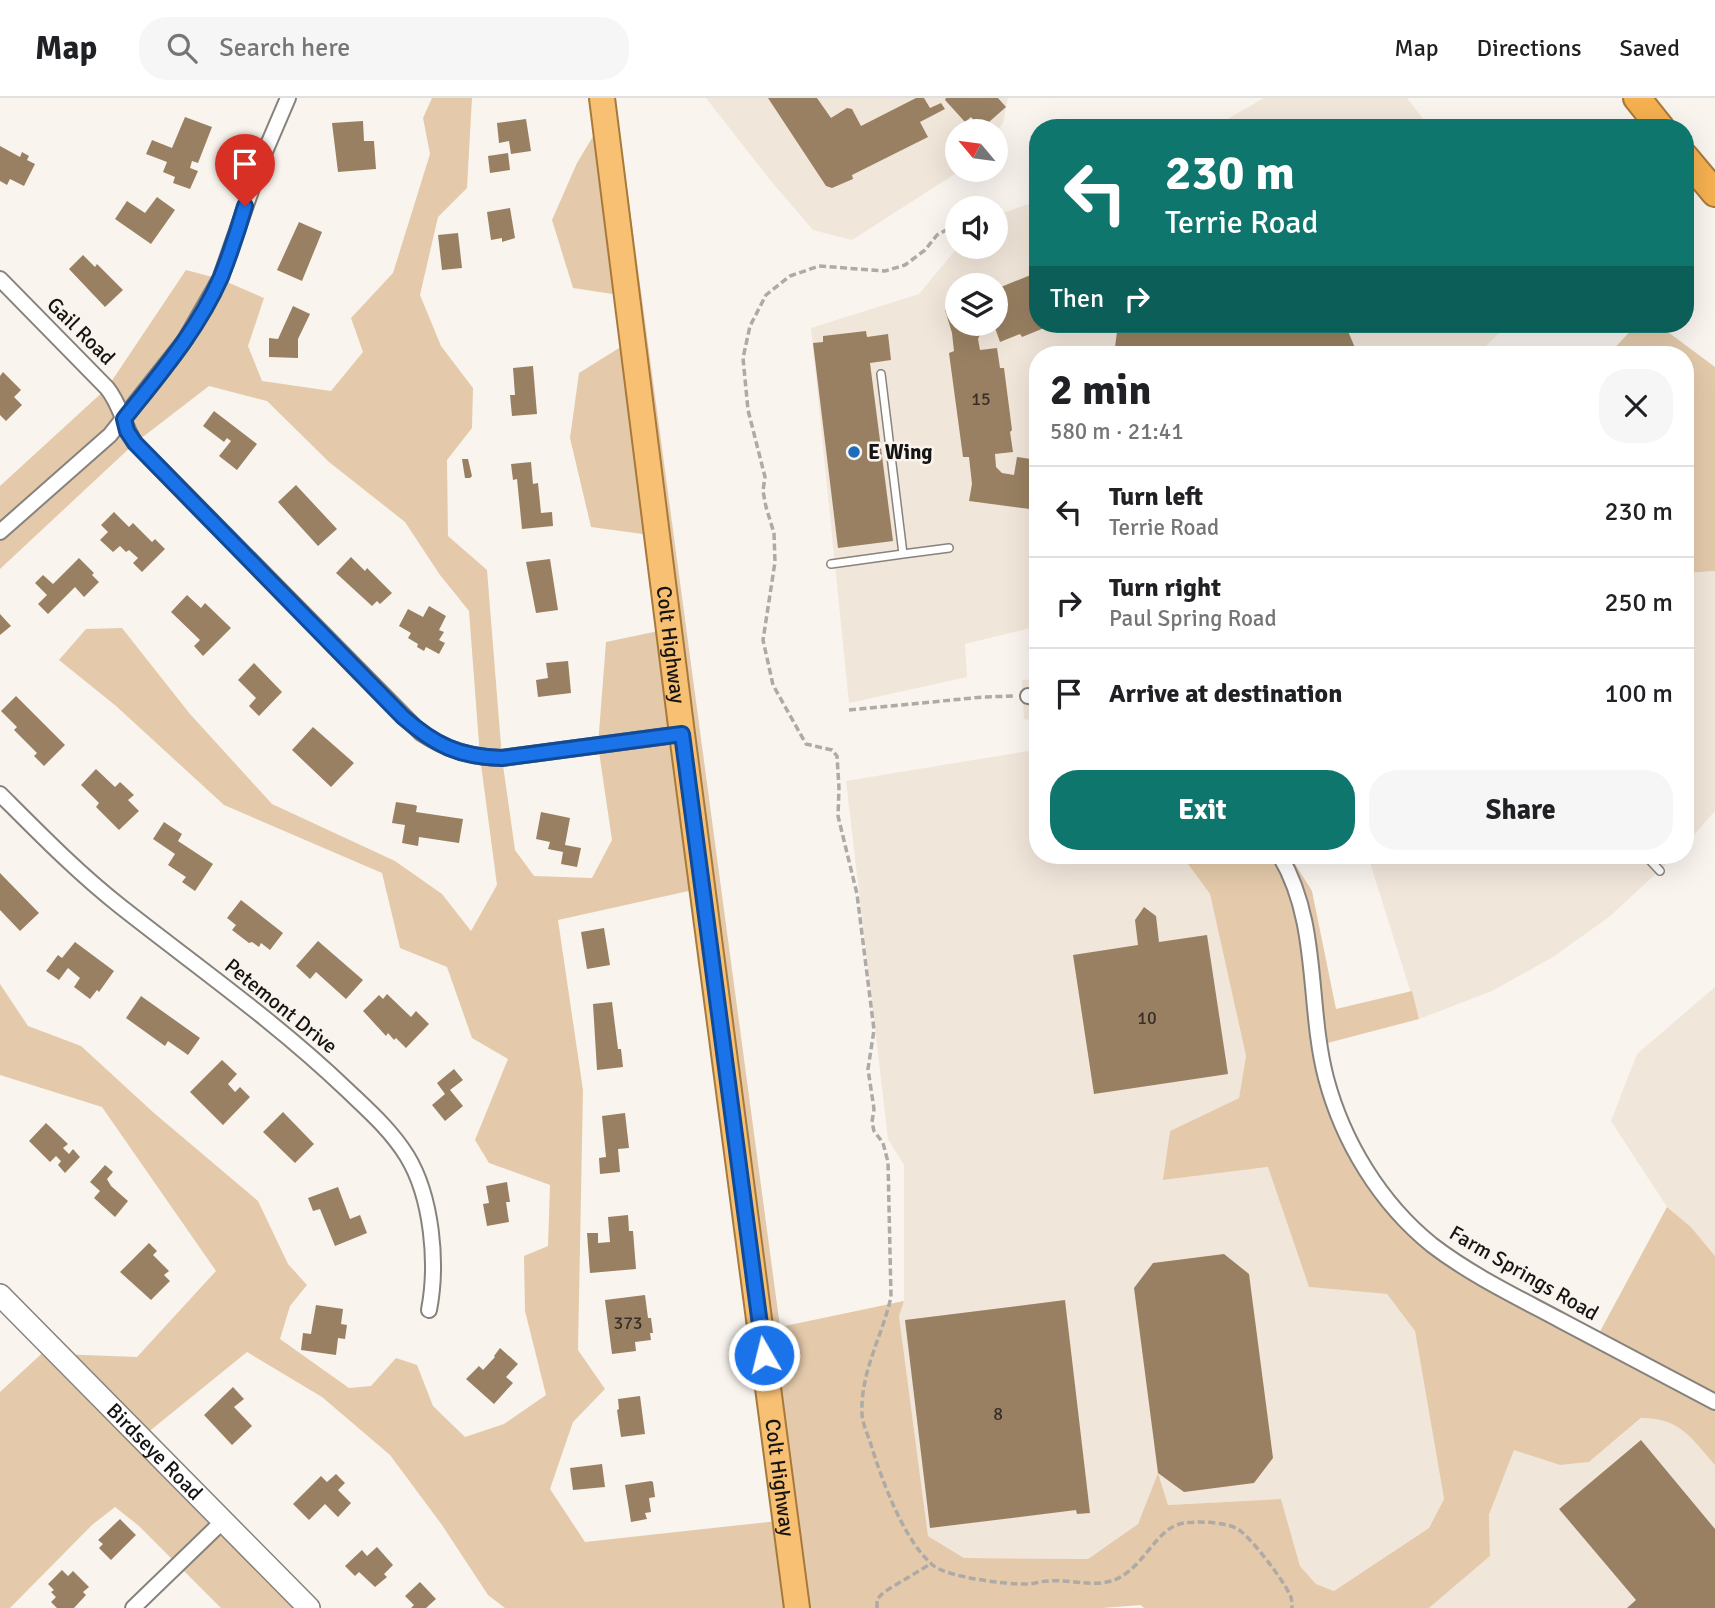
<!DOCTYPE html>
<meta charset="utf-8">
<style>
:root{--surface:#fff;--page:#f6f6f6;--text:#202124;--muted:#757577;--line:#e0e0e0;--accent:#0f766e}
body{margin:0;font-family:Signika,sans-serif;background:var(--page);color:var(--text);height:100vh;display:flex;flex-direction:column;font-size:26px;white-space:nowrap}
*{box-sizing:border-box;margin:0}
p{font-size:23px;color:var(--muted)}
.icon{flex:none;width:38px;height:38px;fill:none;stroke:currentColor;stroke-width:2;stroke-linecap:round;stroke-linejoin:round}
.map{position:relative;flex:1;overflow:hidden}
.sheet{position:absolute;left:1029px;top:248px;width:665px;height:518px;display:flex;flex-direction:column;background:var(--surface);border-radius:28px;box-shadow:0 7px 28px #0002}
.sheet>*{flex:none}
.top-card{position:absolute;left:1029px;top:21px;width:665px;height:214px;border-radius:28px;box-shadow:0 7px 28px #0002;background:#0f766e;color:#fff;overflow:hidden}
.needle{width:46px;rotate:299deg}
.controls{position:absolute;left:945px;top:21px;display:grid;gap:14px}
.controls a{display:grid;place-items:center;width:63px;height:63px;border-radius:50%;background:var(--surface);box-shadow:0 7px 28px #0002;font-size:35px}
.pin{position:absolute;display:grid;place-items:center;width:60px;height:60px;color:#fff;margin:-72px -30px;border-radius:50% 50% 50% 0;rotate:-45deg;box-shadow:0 0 7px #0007}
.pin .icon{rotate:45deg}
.me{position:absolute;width:77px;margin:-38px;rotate:352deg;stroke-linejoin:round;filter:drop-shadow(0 0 5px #0008)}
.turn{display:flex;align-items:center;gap:24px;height:147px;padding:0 21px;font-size:32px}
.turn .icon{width:91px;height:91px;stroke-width:2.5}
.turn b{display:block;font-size:49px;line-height:60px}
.then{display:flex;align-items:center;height:66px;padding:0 21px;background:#0003;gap:14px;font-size:26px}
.round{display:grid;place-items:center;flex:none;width:74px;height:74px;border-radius:28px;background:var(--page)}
.overview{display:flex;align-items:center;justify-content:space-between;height:119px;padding:0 21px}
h1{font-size:42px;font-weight:700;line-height:52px}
.cta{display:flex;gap:14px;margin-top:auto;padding:14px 21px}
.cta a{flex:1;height:80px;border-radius:28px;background:var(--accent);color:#fff;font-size:28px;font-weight:700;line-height:80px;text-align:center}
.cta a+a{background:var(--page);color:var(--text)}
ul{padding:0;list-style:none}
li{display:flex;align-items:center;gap:21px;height:91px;padding:0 21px;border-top:2px solid var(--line)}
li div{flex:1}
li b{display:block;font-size:26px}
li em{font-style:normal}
header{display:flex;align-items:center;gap:42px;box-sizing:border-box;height:98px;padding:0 35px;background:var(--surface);border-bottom:2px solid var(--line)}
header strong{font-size:33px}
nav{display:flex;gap:38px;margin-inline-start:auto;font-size:24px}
.search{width:490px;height:63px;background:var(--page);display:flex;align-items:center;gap:18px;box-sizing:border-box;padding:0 24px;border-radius:28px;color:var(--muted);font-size:26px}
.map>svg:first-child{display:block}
</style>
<header>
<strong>Map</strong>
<div class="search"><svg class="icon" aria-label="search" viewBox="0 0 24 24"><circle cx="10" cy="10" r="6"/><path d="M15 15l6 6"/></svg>Search here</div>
<nav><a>Map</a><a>Directions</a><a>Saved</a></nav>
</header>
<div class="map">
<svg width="1715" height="1510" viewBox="0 0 1715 1510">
<rect width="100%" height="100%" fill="#f9f4ee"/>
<path fill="#f1e6da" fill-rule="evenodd" d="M706,0H1008L1003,25L996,34L957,33V72H961L852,142L813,132L770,82Z
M1264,0H1407L1430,30H1212Z
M1038,103V226H1508L1477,257H1038V528L965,546L967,579L849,605L811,230L919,196L958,149H996V117ZM957,187H996V226H957Z
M1715,473V713L1685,747V475Z
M1038,581V624L1024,621L1022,582Z
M1028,653L1038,657V758H1182L1210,796L1246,958L1239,1000L1170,1033L1164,1082L1269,1069L1309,1189L1387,1196L1415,1233L1444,1401L1429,1430L1334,1493L1316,1486L1300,1468L1281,1401L1168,1407L1158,1376L1138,1426L1088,1461L964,1460L928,1438L899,1218L904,1203V1067L888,1041L846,683Z
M1368,758H1675L1609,819L1553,859L1492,893L1419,921Z
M1715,889V1158L1691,1129L1667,1109L1611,1023L1637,956Z
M1642,1320H1659L1684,1331L1715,1367V1510H1429L1490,1458L1489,1418L1514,1351L1560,1367L1589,1364Z"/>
<path fill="#e4caab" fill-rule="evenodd" d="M432,0H472L467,90L438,119L420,197L441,248L473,290L472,330L447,362L448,438L487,472L502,660L515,752L534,778L592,780L612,742L598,647L606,544L668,531L657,438L591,429L570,340L579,275L632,242L626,198L573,190L552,122L577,65L604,20L602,0H615L780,1229L904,1203L899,1218L928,1438L964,1460L1088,1461L1138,1426L1158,1375L1168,1407L1281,1401L1300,1468L1316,1486L1334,1493L1429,1430L1444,1401L1415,1233L1387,1196L1309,1189L1268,1069L1163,1082L1170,1033L1239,1000L1246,958L1210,796L1182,758H1290L1312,793L1336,911L1412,893L1419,921L1320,947L1354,1054L1432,1147L1596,1241L1667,1109L1691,1129L1715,1158V1367C1691,1340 1681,1320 1641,1320L1589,1364L1560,1367L1514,1352L1489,1417L1490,1458L1429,1510H1144L1141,1507L1102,1510H505L488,1497L442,1427L390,1357L322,1299L247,1254L141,1340L309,1510H221L139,1428L115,1409L92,1427L10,1510H0V1294L50,1248L58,1256L137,1259L216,1173L102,1009L0,977V886L28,928L81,948L154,1015L258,1103L288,1166L307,1187L290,1208L280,1241L349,1290L371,1288L396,1260L417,1267L433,1308L465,1339L504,1326L546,1297L525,1213L524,1158L548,1148L550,1087L489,1065L475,1042L508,961L472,940L447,869L400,850L382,775L224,707L116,608L59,562L86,531L122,530L190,616L272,706L395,763L442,796L471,833L497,787L480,659L469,513L440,477L405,424L329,364L267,303L209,288L135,345L0,471V388L107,290L186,172L220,181L264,200L248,248L262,283L331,293L363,254L351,220L393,175L430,56L423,20ZM702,790L786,1422L585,1444L550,1391L573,1324L605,1291L578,1252L583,992L558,822Z
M1637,226H1657L1715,269V473L1685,475V257H1608Z"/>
<path fill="#998062" d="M768,0H817L831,20L847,10L852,11L861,28L916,0H924L930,10L941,5L945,11L920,24L928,39L852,77L853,81L832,90L826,88Z
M946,0H998L1006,9L981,31L971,19L965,24L945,2Z
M185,19L212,29L198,65L192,63L190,70L198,73L190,91L173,85L175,79L163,74L167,64L146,56L152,42L172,50Z
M526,21L531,53L511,56L509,43L499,45L497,25Z
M363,23L364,43H374L376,71L338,74L332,25Z
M0,48L20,59L22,54L29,58L27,62L35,66L24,88L10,81L7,87L0,83Z
M508,55L510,72L490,75L488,58Z
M157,99L175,112L151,146L115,121L127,103L145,115Z
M510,110L515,140L502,144V140L491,142L487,114Z
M299,124L322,134L302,183L277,172Z
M458,135L462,170L442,172L438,137Z
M83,157L95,169L97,166L123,192L105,209L69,171Z
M1038,174V226H1054L1022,239L1020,236L1000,244L994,227L982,232L978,241L980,252L997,250L1000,270H1004L1012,332L1010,334L1013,354L995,356L996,369L1002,375L1014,377L1017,359L1038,362V412L969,403L972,386L969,359H963L949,255L954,253L952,235L945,212L957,206V226H996V191Z
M293,208L310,216L298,241V260L269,259V240L278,241Z
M1118,226H1345L1358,257H1114Z
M866,233L867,239L888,236L891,262L870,265L893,443L838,450L813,245L823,244V238Z
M533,268L537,316L512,318L510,297H515L513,270Z
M3,274L21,292L14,299L22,307L6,323L0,317V278Z
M214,313L257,346L237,372L219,358L231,343L227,340L224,344L203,328Z
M462,361H468L472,378L470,380H465Z
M531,364L533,386L538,385L541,415L552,414L553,428L522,431L517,381L513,382L511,366Z
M296,387L337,431L318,448L278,404Z
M114,414L129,429L133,425L152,444L155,441L165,451L142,474L133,465L138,460L129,452L126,454L120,448L113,454L100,442L108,434L101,427Z
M351,459L365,473L367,470L392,495L380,506L377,503L372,508L336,475Z
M79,460L94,475L92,477L99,484L84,499L75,489L48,516L38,506L47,497L35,485L43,477L53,486Z
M550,461L558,512L536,515L526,464Z
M187,497L201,510L205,505L231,530L203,558L194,548L200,542L171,514Z
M429,508L446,518L439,532L444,534L439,542L445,545L439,556L426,549L424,553L417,549L418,546L408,540L411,535L399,528L408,511L423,519Z
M0,516L11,528L0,537Z
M568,563L571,595L538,599L536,582L548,580L546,565Z
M254,565L282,594L259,618L249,608L256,600L238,582Z
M16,598L65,647L44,668L34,658L37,655L14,632L17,629L1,613Z
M313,629L354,665L331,689L292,652Z
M96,671L115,689L120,684L134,697L128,702L139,713L119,732L96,709L99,705L81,687Z
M396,704L415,707L417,708L416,714L463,721L459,745L419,739L418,748L402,745L405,727L392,725Z
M541,714L570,720L565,747L581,750L577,769L561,766L563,754L548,751L550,744L536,741Z
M164,724L182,736L178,743L213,766L195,793L182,784L186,779L168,767L175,756L153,741Z
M0,775L39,815L20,833L0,812Z
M241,802L283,835L270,852L261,845L259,849L252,844L249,845L232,832L236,827L227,820Z
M1144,809L1156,818L1159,844L1207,837L1228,976L1094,996L1073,857L1138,847L1135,822Z
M604,830L610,867L587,871L581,834Z
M318,843L363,882L346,901L316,874L310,881L296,868Z
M75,844L114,873L99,894L97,892L90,901L74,889L80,880L68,870L59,882L46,873L58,857L62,860Z
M387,896L411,919L416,913L429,926L406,950L396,940L394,942L388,935L386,938L363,913L379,897L383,901Z
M141,898L200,940L188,957L168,943L165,948L126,920Z
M612,904L618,951H621L623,969L597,972L593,906Z
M222,962L237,976L228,986L235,994L240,989L250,999L223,1027L190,994Z
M454,971L463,982L450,992L463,1008L445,1023L432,1007L445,996L437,985Z
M283,1014L314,1046L295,1065L263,1034Z
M625,1015L629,1050L618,1051L620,1074L600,1076L599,1060L606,1059L602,1018Z
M46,1025L68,1046L63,1050L69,1056L73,1051L80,1059L65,1075L58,1067L61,1063L56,1058L50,1064L29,1043Z
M105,1067L113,1074L107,1081L111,1088L128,1103L115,1119L94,1100L100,1093L90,1084Z
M507,1084L510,1104H506L509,1124L487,1128L483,1106L489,1105L486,1088Z
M338,1089L350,1121L360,1117L367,1135L335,1148L320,1111L313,1113L308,1100Z
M628,1117L629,1133H633L636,1171L590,1175L587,1135H598V1145L610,1144L608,1119Z
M149,1145L157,1153L153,1157L169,1173L164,1177L170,1183L151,1202L120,1174Z
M1224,1156L1249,1176L1273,1360L1254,1385L1184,1394L1158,1375L1134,1190L1153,1165Z
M645,1197L648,1220H651L653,1235H650L651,1242L635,1244L636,1253L612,1256L605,1202Z
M1065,1202L1090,1415L1077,1416L1076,1412L930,1430L905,1222Z
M316,1207L343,1211L341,1226L347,1227L345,1241L338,1240L336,1257L301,1252L303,1235L311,1236Z
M500,1250L518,1266L506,1279L513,1285L494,1306L466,1281L479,1268L483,1272L495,1259L494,1258Z
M233,1289L244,1301L234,1309L252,1328L232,1347L204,1317Z
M640,1298L645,1336L621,1339L617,1312L619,1311L618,1301Z
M1641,1342L1715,1431V1510H1627L1636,1502L1559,1411Z
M602,1366L605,1389L573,1392L570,1370Z
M336,1376L345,1385L338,1392L351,1405L338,1419L325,1406L309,1422L293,1406L321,1378L327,1384Z
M651,1383L653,1384L655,1399L649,1400L651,1414L645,1415L647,1421L631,1424L625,1387Z
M120,1421L136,1437L111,1462L99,1450L103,1446L98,1442Z
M377,1449L393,1467L384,1476L387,1479L375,1489L359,1474L355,1478L345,1468L362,1452L367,1458Z
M62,1472L68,1478L73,1473L89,1489L83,1494L86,1497L74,1510H57L51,1504L56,1499L51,1494L54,1492L48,1486Z
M420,1484L436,1501L426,1510H411L414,1507L405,1498Z"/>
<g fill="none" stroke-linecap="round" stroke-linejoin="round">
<defs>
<path id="service" d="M881,276L903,456L949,450
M831,466L903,456
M1646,758L1660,773"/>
<path id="minor" d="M0,181L107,290C121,307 123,327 135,345L421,635C447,652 470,659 502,660L682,636
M0,434L110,337L185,242L220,181L264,56L288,0
M1028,598L1038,600
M0,696C39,735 77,774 120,808C196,868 276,924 346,991C368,1012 391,1032 407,1058C432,1099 438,1165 429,1212
M1280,758C1320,825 1307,907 1326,980C1343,1044 1380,1105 1432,1147C1471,1177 1517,1199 1560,1222C1612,1249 1663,1277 1715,1304
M133,1510L223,1423"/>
<g id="secondary">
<path id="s1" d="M0,1197L309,1510"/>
</g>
<g id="trunk">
<path id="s2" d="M602,0L682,636L797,1510"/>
</g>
<path id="motorway" d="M1637,0L1661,30
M1685,59L1715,95"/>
</defs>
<use href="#service" stroke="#87827c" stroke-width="10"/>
<use href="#minor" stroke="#87827c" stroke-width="18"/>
<use href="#secondary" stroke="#87827c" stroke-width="24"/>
<use href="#trunk" stroke="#a7793a" stroke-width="28"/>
<use href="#motorway" stroke="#a7793a" stroke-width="30"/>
<path stroke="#aeaaa5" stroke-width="3.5" stroke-dasharray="7 3.5" stroke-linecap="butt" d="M957,126L937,137L925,152L905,167L885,173L819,168L790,178L766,197L750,228L743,260L748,312L765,379L763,393L766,409L774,435L775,464L763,542L773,587L806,646L832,652L837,658L839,690L838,718L857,796L874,932L868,971L874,1011L872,1024L874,1033L883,1045L888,1064L891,1199C882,1239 860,1274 862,1317C863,1327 868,1337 871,1347C882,1382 904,1444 934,1468C948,1479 1008,1487 1027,1486C1034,1486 1041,1483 1048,1483C1069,1481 1090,1489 1111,1483C1143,1474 1155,1429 1184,1425C1198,1423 1223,1424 1236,1430C1248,1435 1283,1482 1289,1495C1292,1500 1292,1504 1292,1510
M849,612L983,599L1015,598
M877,1510V1501L884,1494L932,1465"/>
<use href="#service" stroke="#fff" stroke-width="7"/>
<use href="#minor" stroke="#fff" stroke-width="14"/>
<use href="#secondary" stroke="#fff" stroke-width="21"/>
<use href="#trunk" stroke="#f7c073" stroke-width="24"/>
<use href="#motorway" stroke="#f5b050" stroke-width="26"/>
</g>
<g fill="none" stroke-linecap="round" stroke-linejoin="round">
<defs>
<path id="route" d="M245,108C238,132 230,156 221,179C198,232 159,277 124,321L127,333L135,345L403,619C435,647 459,659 502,660L682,636L764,1257"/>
</defs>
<use href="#route" stroke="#114b97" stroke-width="18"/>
<use href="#route" stroke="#1a73e8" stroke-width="12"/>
</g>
<circle fill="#1e6dbc" stroke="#f9f4ee" stroke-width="2.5" cx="854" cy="354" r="7"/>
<g text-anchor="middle" stroke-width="5" stroke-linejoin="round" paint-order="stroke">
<g font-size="18" fill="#372f26">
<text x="981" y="307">15</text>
<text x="1147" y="926">10</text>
<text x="628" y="1231">373</text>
<text x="998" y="1322">8</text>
</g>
<g font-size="21" fill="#161412" stroke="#f9f4ee">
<text transform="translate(81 233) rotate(45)" y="7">Gail Road</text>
<text dy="7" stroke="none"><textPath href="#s2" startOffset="551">Colt Highway</textPath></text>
<text transform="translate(281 908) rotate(39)" y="7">Petemont Drive</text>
<text transform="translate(1524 1175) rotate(30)" y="7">Farm Springs Road</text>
<text dy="7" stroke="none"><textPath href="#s1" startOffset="220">Birdseye Road</textPath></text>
<text dy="7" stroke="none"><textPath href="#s2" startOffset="1391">Colt Highway</textPath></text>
</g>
<g font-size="21" font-weight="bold" fill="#161412" stroke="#f9f4ee" text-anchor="start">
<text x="868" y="361">E Wing</text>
</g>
</g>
</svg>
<div class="controls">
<a><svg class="needle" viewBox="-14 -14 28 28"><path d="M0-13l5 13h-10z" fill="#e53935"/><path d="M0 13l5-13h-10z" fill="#757577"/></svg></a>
<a><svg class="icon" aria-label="sound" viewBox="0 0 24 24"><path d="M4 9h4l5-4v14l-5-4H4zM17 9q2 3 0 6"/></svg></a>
<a><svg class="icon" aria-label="layers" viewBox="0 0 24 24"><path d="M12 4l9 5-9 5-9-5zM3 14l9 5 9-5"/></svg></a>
</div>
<div class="pin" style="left:245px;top:108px;background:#d93025"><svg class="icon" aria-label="arrive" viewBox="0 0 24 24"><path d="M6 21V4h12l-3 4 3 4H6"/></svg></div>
<svg class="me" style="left:764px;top:1257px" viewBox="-20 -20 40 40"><circle r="17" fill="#1a73e8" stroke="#fff" stroke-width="3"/><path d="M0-11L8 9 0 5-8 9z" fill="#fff"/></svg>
<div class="top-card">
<div class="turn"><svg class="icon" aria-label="left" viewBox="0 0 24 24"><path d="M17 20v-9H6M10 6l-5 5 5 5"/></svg><div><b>230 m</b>Terrie Road</div></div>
<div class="then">Then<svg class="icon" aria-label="right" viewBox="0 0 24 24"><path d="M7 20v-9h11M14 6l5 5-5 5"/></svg></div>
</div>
<section class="sheet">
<div class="overview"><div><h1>2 min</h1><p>580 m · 21:41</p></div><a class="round"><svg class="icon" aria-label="close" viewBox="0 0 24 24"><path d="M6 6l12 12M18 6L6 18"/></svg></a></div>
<ul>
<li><svg class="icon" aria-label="left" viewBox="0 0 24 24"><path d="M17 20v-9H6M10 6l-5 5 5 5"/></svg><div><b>Turn left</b><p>Terrie Road</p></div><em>230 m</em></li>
<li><svg class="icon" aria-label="right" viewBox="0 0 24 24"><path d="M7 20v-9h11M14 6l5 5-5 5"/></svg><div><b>Turn right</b><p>Paul Spring Road</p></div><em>250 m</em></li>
<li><svg class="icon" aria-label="arrive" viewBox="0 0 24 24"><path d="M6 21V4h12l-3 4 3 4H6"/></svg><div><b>Arrive at destination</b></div><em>100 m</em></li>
</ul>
<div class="cta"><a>Exit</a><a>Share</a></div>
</section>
</div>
